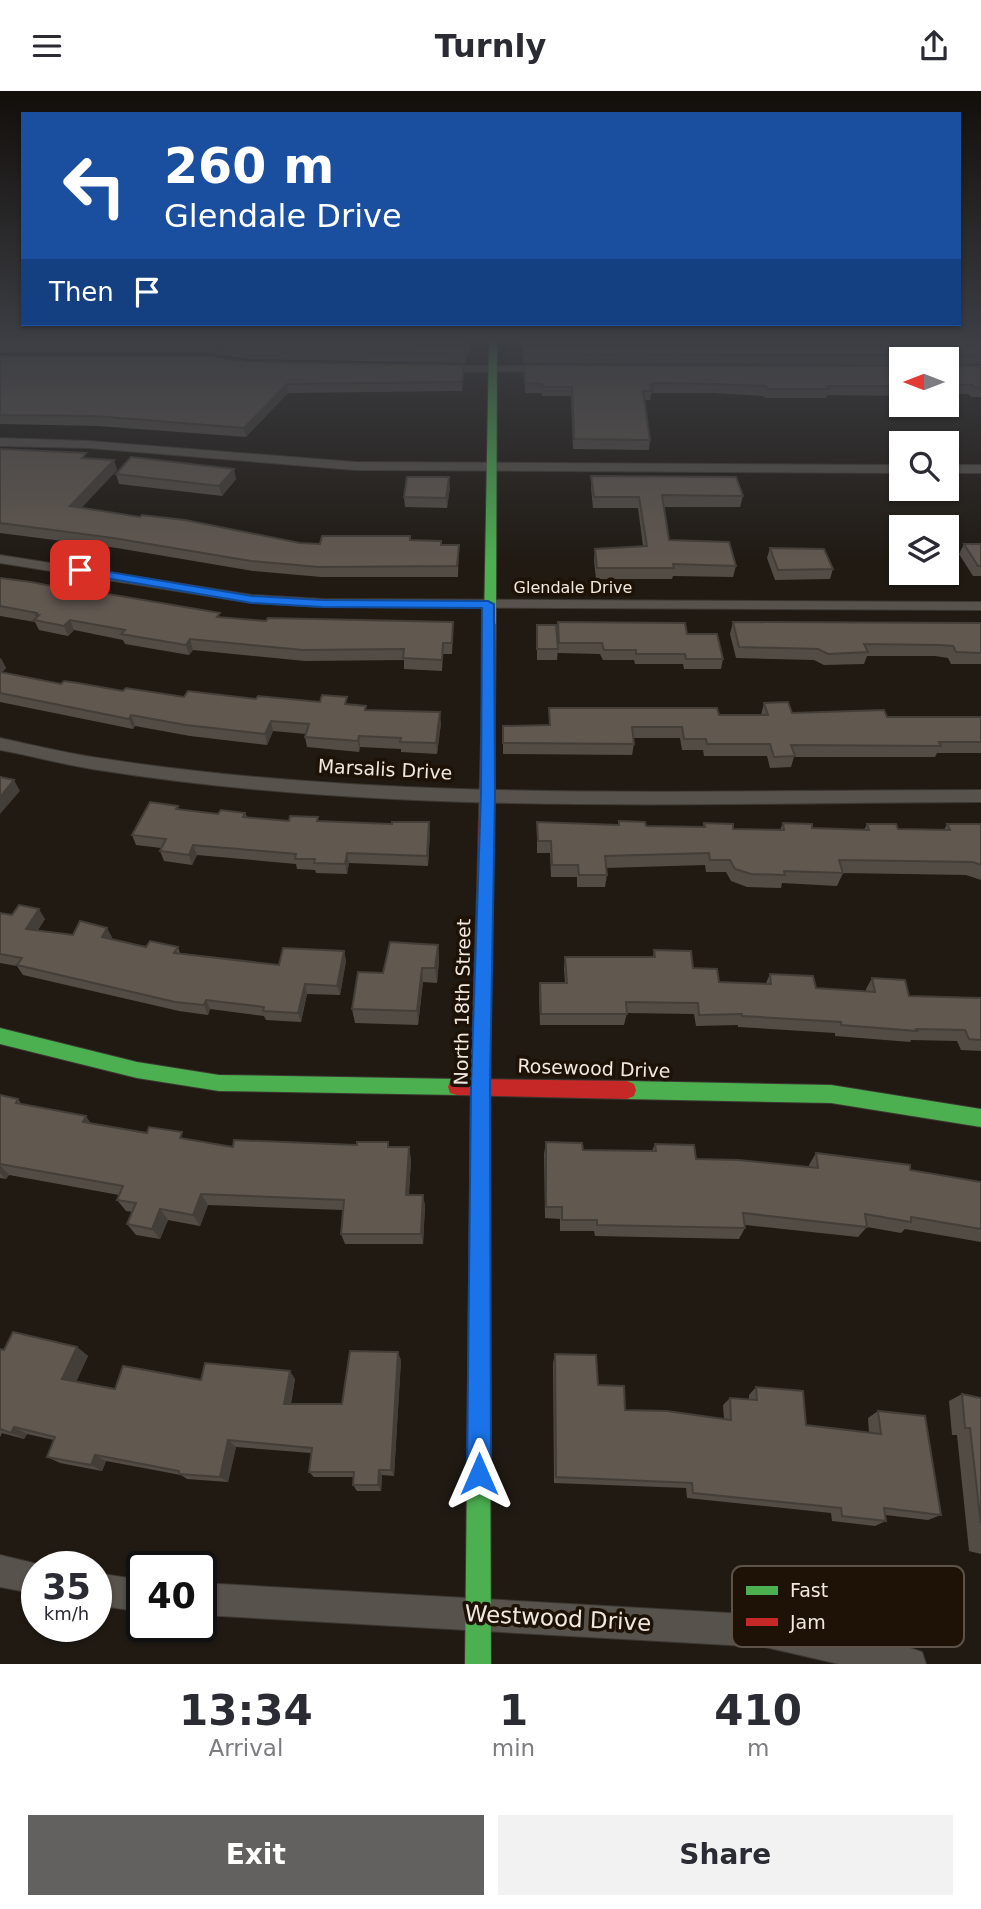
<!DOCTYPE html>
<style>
:root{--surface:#fff;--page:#f2f2f3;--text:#2b2b33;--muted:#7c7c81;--accent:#636060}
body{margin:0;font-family:"DejaVu Sans",sans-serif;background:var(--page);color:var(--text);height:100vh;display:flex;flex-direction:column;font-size:26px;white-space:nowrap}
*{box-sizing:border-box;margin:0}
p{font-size:23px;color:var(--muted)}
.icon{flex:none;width:38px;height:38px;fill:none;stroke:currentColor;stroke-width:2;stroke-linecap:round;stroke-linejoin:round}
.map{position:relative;height:1573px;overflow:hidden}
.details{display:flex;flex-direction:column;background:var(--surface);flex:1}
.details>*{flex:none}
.banner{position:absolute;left:21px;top:21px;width:940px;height:214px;border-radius:0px;box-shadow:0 2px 5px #0004;background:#1a4fa0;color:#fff;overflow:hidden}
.needle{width:46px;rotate:270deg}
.tools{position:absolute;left:889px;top:256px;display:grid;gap:14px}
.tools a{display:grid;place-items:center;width:70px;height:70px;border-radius:0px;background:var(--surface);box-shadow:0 2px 5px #0004;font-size:35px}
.speed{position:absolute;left:21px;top:1460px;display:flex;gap:14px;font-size:35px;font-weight:700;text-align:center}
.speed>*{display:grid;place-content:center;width:91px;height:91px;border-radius:50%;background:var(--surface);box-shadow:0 2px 5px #0004;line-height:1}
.speed small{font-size:18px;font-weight:400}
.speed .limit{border:4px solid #111;border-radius:10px;background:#fff;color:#111}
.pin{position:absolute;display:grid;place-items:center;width:60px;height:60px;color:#fff;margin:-30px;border-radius:14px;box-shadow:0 4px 10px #0006}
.me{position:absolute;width:77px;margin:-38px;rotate:0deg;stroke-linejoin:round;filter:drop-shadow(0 0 5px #0008)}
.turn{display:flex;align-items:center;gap:24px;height:147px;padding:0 28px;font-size:32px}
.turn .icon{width:91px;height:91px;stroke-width:2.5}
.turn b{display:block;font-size:49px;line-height:60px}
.then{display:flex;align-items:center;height:66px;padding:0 28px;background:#0003;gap:14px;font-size:26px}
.eta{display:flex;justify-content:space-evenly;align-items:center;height:119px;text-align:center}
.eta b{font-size:42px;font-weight:700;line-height:49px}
.button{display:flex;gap:14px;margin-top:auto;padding:14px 28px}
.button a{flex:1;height:80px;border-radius:0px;background:var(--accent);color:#fff;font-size:28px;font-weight:700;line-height:80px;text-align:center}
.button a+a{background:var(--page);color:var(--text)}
header{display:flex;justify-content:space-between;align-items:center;height:91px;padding:0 28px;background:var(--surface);font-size:32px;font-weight:700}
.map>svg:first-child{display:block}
</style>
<header><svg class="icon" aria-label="menu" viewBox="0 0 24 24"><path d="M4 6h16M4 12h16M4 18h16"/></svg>Turnly<svg class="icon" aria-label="share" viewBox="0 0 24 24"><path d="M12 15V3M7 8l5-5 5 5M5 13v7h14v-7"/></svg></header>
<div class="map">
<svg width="981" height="1573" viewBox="0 0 981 1573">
<rect width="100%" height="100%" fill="#201a13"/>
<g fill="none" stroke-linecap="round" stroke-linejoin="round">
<defs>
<path id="street" d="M550,275L555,278L554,280L440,281L435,278L440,275Z
M0,347L89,350L355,371L901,374V382L355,379L89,357L0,355Z
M947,374H981V382H947Z
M0,464L252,504L322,508L981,511V519L322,516L252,512L0,472Z
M0,647C33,654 65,662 99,667C389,712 688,699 981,699V711C688,712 389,725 98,679C65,674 33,665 0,659Z
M0,1464L46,1475H37V1503L0,1496Z
M96,1482L142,1489V1521L96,1514Z
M201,1492L765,1524L910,1557L922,1561L926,1573H839L765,1556L201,1524Z"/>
<path id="fast" d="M489,250H497L496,533L490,537L484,533Z
M485,795L491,797L493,801L489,995L491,1573H465L471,995L477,801L479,797Z
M0,937L137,971L219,984L457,988L464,990L466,996L464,1002L457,1004L219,1000L137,987L0,953Z
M627,990L831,994L981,1018V1036L831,1012L627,1008L620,1005L618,999L620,993Z"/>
<path id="jam" d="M490,529L496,533L493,801L491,805H479L477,801L484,533Z
M457,988L627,990L634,993L636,999L634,1005L627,1008L457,1004L450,1002L448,996L450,990Z"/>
</defs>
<use href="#street" stroke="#3c3731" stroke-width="2"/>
<use href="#fast" stroke="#3c3731" stroke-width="2"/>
<use href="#jam" stroke="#3c3731" stroke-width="2"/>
<use href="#street" fill="#57524b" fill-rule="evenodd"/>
<use href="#fast" fill="#4caf50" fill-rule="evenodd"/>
<use href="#jam" fill="#c62828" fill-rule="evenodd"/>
</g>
<path fill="#534c45" d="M0,250H470L469,263H466L465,272L249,268L206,262H0Z
M522,250H981V273L949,274L950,275H981V306H971L969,303H947V268H901V274L523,272Z
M0,265L247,271L464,283L462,300L288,302L246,346L98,335L0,333Z
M524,274L901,275V305L827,304L826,307H765L764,305L713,302H654L651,303L650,309H644L650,349L649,359L573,358L571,305H542V302H525Z
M0,358L87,367L117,379L81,417L300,452L320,453L410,445L411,449L441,450V454H459L458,486H321L253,480L117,457L0,442Z
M116,383L236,388L222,405L119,393Z
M591,385L743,405L740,416H664L669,449L736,475L733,486L673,485L672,488H596L594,469L595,458L643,455L638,417H593L591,397Z
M450,396L447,417L405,416L404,406Z
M964,453H981V485H973L959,463Z
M770,457L833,478L830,488L775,489L767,467Z
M0,487L221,527L453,541L452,563H443L442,580L404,578V569L305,570L193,559L189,564L125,553L123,549L74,539L68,545L39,539L35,531L0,525Z
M558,531L687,543L723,568L721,578H684L683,573H635L634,569H603L600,563L558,562L557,541Z
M733,531L981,532V573H951L948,567L935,565H867L864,573L824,574L814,569L736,567L730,543Z
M537,534L558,558L557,569H537Z
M0,567L6,577L2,581L61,593L123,600L184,606L256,608L366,615V619L441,632L437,663L401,661V658L360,656L359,661L307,656L305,646L306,643L273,640L267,654L190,645L135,635L133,638L0,611Z
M764,612L792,622L887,626H981V662H937L935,666H794L791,676L770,677L767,665H704L703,659H682L680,647H633L634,653L632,664L503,663V635L549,634V617L719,624H761Z
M178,715L179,719L218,723L245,722L247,726L289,730L318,726V730L430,741L428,775L349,772L347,783L316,782L315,779L297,778L296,773L197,764L192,774L164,770L160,760L161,757L136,754L132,744Z
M619,730L646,735L703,736L704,732L733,738L780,739L783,732L812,737L864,739L867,733L898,738L944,739L947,733H981V789L966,784L843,782L837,795L782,792L781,797L747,796L731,790L726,781H706L705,774L606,777L607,784L605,796H577V786H551L550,762H537V731L618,734Z
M0,822L45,828L38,839L73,844L112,846L111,848L146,856H178L180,862L279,874L344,860L346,870L340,904L307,903L301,931L266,929L264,925L210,918L208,924L179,920L23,884L17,875L0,872Z
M438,854L439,869L437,892L423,891L418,934L355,932L352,918L383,882Z
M654,859L719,891L766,892L770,883L816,897L866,901V898L872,887L909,905L981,907V960L961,959L957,950L911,949L910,951L835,945V942L738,936V934L696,935L694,923L627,922L624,934H540L539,903L540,892H565L564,878L565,866H653Z
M0,1004L18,1008L22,1014L91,1032L233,1056H389L411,1068L409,1104H423L425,1115L423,1153H345L341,1143L343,1119L208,1114L200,1135L168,1129L160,1148L136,1144L127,1133L133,1121L126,1120L117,1109L119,1104L9,1084L6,1088L0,1087Z
M546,1051L583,1059L652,1060L655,1053L696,1068L809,1076V1074L816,1062L910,1079L980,1091L981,1090V1151L905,1138L901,1142L867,1136L858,1146L745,1134V1137L739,1148L595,1145L594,1140H560V1128L545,1127L544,1063Z
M77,1256L88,1265L76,1290L115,1298L201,1289L295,1288L291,1313H342L401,1269L394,1385L382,1384L381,1400H357L353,1394L354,1386H314L309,1381L311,1362L236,1356L228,1391L187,1388L181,1384L106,1370L102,1380L60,1372L47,1366L54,1349L27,1343L24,1348L2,1342L0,1346V1258L4,1259Z
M555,1263L598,1294L625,1319L724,1328L723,1314L730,1307L749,1309V1304L756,1296L806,1334L869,1342L868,1327L878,1320L941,1424L928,1429L885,1424L886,1430L875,1435L832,1430L831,1422L687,1407L686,1397L554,1392L553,1272Z
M962,1303L981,1307V1463L969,1460L957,1344H952L949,1310Z"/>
<path fill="#443e38" d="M655,292L654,302L651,303L650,294Z
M287,293L288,302L246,346L244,337Z
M114,369L117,379L74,425L70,415Z
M234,378L236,388L222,405L219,395Z
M449,386L450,396L447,417L446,407Z
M70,529L74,539L68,545L64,535Z
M190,548L193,559L189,564L186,554Z
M1,567L6,577L0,584V568Z
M440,621L441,632L437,663L436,652Z
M131,624L135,635L133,638L129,628Z
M271,630L273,640L267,654L265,643Z
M359,645L360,656L359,661L358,650Z
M14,689L20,700L0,723V706Z
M429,731L430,741L428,775L427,765Z
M193,754L197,764L192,774L189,764Z
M347,762L349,772L347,783L345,773Z
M39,818L45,828L32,848L26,838Z
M107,837L112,846L108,856L102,846Z
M438,854L439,869L437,892L435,877Z
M344,860L346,870L340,904L337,895Z
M422,877L423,891L418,934L417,920Z
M305,893L307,903L301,931L298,922Z
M206,909L210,918L208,924L204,914Z
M86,1025L94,1037L83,1031Z
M409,1056L411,1068L408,1115L406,1104Z
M0,1074L9,1084L6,1088L0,1082Z
M201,1103L208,1114L200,1135L193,1124Z
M423,1104L425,1115L423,1153L421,1143Z
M160,1118L168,1129L160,1148L152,1138Z
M77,1256L88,1265L74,1296L62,1288Z
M398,1261L401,1269L394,1385L391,1379Z
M290,1280L295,1288L289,1320L284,1313Z
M14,1336L27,1343L24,1348L11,1342Z
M228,1349L236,1356L228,1391L220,1386Z
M95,1364L106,1370L102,1380L91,1374Z
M379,1379L382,1384L381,1400L378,1394Z"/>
<path fill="#615850" stroke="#443e38" stroke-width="2" d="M0,250H469V254H466L465,263L248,259L204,253H0Z
M522,250H981V264L948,265V273L950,275H981V297H975L972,294L947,293V268H906L904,264L523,263Z
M0,265H204L247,271L464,274L462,291L287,293L244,337L95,325L0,324Z
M524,274L901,275V295H827L829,298H767L766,295L715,293L655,292L650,294L651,300H643L650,349L574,348L572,296H543L542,293L525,292Z
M0,358L86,362L82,367L114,369L70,415L140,426L142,424L185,429L300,452L320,453L322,445H410V449L441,450V454H459L457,475L319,476L251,470L113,447L0,432Z
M131,366L234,378L219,395L116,383Z
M591,385L736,386L743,405L662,404L669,449L729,451L736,475L673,473L674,477H597L595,458L647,455L639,406H594Z
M407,386H449L446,407L404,406Z
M964,453H981V475H978Z
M770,457L824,458L833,478L778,479Z
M0,487L31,491L77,500L79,498L220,522L217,526L266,530L268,527L453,531L452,552H443L442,569L403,567L404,558L303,559L190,548L186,554L121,543L125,539L70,529L64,535L34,529L39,524H36L37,522L0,515Z
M558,531L685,532L687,543H717L723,568H686L685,563H636V559H604L602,552H559Z
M733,531L981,532V562L956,561L953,555L940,554L864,553L868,561L828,563L818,558L739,556Z
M537,534H556L558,558H537Z
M0,581L61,593L64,590L78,592L123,600L126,597L184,606L188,600L256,608L258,605L320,611L322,604L347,606L345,613L366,615L365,619L440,621L436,652L400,651L401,647L359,645L358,650L305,646L309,633L271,630L265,643L186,634L131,624L129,628L0,602Z
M788,611L792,622L884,619L887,626H981V651H939L941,655L791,654L795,665L774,666L770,653H707L706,648H684L682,636H632L634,653L503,652V635L550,634L549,617H717L719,624H768L764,612Z
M0,686L14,689L0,706Z
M150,711L178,715L176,718L218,723L221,719L245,722L243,726L289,730L290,725L318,726L317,730L392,733V731H429L427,765L347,762L345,773L314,772L315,768H295L296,763L193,754L189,764L160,760L166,748L132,744Z
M619,730L645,731L646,735L705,736L704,732L733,733V738L784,739L783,732L812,733V737L869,739L867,733H896L898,738L950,739L947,733H981V774L973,771L839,769L843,782L784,780L785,784L751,783L735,778L730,769H710L709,762L605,765L607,784H579L578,774H552L551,750H538L537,731L619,734Z
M19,814L39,818L26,838L73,844L80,830L107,837L102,846L146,856L150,850L178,856L174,862L279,874L283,857L344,860L337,895L305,893L298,922L263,920L264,916L206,909L204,914L175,911L17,874L22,867L0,863V822L12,824Z
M390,851L438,854L435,877H422L417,920L352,918L358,881L383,882Z
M654,859L691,860L693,877L717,878L719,891L771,893L770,883L813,885L816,897L875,901L872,887L905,889L909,905L981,907V949L969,948L965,939L916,938L917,940L841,934V931L742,925V923L699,924L698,912L626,911L627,923H541L540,892H567L565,866H655Z
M0,1004L18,1008L16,1012L86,1025L83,1031L147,1042L149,1036L182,1041L180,1047L233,1056L234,1049L357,1054V1051H388V1056H409L406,1104H423L421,1143H341L344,1109L201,1103L193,1124L160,1118L152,1138L127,1133L136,1112L117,1109L123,1095L0,1073Z
M546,1051L582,1052L583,1059L656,1060L655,1053L694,1054L696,1068L739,1069L818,1077L816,1062L910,1074V1079L981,1091V1138L911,1126V1131L865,1123L867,1136L743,1122L745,1137L597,1134V1129H562V1116H546Z
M13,1241L77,1256L62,1288L115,1298L123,1275L201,1289L205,1272L290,1280L284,1313H342L350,1260L398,1261L391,1379H379L378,1394H353L354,1381H309L312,1357L228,1349L220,1386L179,1383V1380L95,1364L91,1374L47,1366L55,1346L14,1336L11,1342L0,1338V1258L4,1259Z
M555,1263L596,1264L598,1294L624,1295L625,1319L667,1320L731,1329L730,1307L757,1309L756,1296L803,1300L806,1334L881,1343L878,1320L925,1325L941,1424L884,1417L886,1430L842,1425L841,1417L693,1402L692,1392L556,1386Z
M962,1303L981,1307V1434L970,1337H965Z"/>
<linearGradient id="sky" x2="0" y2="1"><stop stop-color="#120e0a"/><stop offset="0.53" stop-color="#3c3e44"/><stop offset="1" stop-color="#3c3e44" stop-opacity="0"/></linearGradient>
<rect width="981" height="470" fill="url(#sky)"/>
<path fill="#1a73e8" stroke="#114b97" stroke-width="2" d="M80,476L252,505L322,509L488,510L494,513L495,703L490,995L491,1383L488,1392L479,1395L470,1392L467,1383L471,995L481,703L482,517L322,516L252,512L76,482L74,479Z"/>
<g text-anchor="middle" stroke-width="7" stroke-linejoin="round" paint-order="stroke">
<g font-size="16" fill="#f1e9e0" stroke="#1d1205">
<text x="573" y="502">Glendale Drive</text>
</g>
<g font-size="19" fill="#f1e9e0" stroke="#1d1205">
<text transform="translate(385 678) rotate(3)" y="7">Marsalis Drive</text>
<text transform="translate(462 911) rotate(-89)" y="7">North 18th Street</text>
<text transform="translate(594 977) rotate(2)" y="7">Rosewood Drive</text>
</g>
<g font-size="23" fill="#f1e9e0" stroke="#1d1205">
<text transform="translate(558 1527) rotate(3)" y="8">Westwood Drive</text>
</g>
</g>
<rect x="732" y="1475" width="232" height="81" rx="10" fill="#1d1205" stroke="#5d5247" stroke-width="2"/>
<rect x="746" y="1495" width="32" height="9" fill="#4caf50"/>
<rect x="746" y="1527" width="32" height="8" fill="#c62828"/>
<g font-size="19" fill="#f1e9e0">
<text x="790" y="1506">Fast</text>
<text x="790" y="1538">Jam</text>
</g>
</svg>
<div class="tools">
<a><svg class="needle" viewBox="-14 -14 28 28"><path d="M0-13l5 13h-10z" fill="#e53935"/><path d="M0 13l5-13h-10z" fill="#7c7c81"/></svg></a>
<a><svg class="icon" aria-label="search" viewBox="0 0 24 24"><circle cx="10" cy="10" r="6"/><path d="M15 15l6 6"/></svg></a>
<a><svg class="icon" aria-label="layers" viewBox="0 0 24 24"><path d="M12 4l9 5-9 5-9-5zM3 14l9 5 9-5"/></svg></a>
</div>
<div class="speed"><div>35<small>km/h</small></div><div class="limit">40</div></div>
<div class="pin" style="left:80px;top:479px;background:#d93025"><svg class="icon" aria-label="arrive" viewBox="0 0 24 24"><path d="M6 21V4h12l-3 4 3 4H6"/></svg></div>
<svg class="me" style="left:479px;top:1383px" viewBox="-20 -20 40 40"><path d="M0-17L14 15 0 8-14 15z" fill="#1a73e8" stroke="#fff" stroke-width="4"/></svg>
<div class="banner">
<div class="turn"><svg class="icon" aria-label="left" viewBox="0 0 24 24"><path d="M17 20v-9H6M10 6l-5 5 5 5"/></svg><div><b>260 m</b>Glendale Drive</div></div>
<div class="then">Then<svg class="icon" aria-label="arrive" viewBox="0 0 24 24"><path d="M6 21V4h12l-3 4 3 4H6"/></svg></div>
</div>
</div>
<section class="details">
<div class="eta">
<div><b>13:34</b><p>Arrival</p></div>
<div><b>1</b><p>min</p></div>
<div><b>410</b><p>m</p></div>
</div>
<div class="button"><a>Exit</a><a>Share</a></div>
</section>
